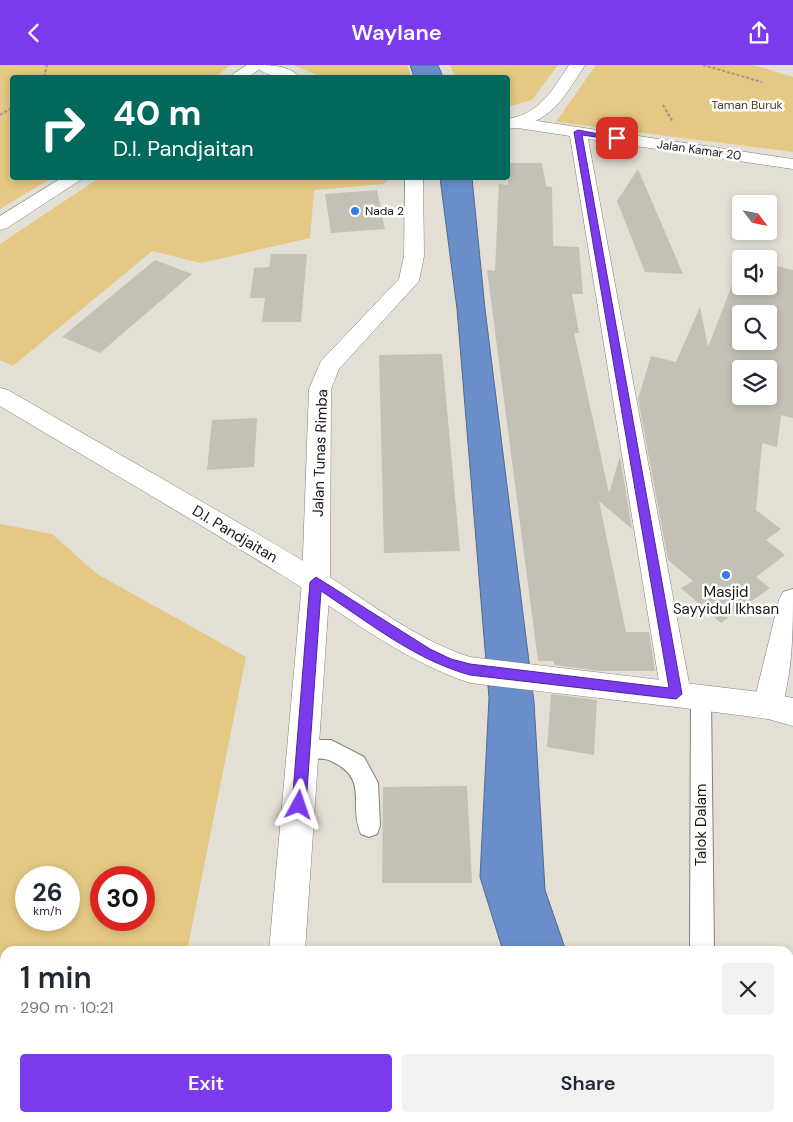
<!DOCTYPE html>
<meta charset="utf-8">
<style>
:root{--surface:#fff;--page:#f2f2f3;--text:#1f2937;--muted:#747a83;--accent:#7c3aed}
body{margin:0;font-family:"DM Sans",sans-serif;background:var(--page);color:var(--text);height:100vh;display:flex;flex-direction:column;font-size:19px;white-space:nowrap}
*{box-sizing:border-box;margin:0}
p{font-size:16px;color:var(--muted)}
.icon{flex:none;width:28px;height:28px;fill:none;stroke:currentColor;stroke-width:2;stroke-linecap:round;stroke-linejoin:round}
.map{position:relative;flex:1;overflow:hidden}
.panel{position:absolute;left:0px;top:881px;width:794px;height:176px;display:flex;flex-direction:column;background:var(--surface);border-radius:15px 15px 0 0;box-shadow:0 2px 8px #0003}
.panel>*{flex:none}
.guide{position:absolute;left:10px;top:10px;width:500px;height:105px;border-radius:5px;box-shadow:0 2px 8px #0003;background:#00695c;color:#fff;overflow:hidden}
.needle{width:32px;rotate:122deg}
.buttons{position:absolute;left:732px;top:130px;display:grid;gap:10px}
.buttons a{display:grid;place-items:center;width:45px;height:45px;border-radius:5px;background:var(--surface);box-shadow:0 2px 8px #0003;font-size:25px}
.speed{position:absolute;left:15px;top:801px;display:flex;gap:10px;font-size:25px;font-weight:700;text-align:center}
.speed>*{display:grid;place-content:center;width:65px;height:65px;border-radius:50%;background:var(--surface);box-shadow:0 2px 8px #0003;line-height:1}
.speed small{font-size:12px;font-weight:400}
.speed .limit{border:8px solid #d22;background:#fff;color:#111}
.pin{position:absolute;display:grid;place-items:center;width:42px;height:42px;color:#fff;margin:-21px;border-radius:10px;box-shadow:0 2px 8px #0006}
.me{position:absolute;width:55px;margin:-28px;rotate:5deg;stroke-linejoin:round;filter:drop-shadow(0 0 4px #0008)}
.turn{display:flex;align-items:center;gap:18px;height:105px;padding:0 20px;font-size:22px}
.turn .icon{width:65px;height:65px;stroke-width:2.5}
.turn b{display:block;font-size:35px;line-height:42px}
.round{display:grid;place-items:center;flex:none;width:52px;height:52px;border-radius:5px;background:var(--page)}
.summary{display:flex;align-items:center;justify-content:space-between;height:85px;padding:0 20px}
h1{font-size:30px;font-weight:600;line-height:38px}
.cta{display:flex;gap:10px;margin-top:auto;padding:10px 20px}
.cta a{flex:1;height:58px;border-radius:5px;background:var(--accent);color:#fff;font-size:20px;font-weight:600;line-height:58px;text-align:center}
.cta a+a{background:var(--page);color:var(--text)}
header{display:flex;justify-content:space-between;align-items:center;height:65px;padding:0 20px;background:var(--accent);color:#fff;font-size:22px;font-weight:600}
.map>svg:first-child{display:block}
</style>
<header><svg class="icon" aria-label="back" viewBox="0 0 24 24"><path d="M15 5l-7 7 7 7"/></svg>Waylane<svg class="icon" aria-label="share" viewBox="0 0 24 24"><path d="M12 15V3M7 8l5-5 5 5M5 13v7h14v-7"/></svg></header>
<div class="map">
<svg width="793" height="1057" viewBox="0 0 793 1057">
<rect width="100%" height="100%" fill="#e4dfd5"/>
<path fill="#e4c883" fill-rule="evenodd" d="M0,0H230L216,12H12V112L52,113L0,144Z
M294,0H407L412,12H321Z
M450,0H558L532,35L508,42V12H455Z
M596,0H753L793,12V87L556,57Z
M99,113V112L390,113L384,119L314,125L310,173L201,198L152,186L13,301L0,295V179Z
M0,459L52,469L97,509L246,592L187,886H5V1052L162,1053L161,1057H0ZM26,812H69V855H26ZM144,812V855H101V812Z"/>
<path fill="#698ec9" stroke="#506a92" d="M410,0H438L443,12H414Z
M440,113H472L485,244L534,637L545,825L566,886H503L480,812L489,633L457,244Z
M793,1051V1057H549L548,1053L683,1052L687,1057Z"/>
<path fill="#c4c0b5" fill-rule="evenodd" d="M508,98H542L546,121L552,122L553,181L579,182L583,229H572L579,268H574L609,428L620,391L632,464L599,436L626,567H649L655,606H599L554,600V596H538L487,205L495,206L499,119L508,120Z
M638,104L683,209L645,207L617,136Z
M377,125L385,164L331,168L325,129Z
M271,189H307L301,257H262L265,233H250L254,203L269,202Z
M155,195L192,209L100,288L62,272Z
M741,197V221H769V199L793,205V353L781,350L777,382L762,378L756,445L781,464L766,475L785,490L756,512L770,523L721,558L681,523L693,516L668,495L638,334L651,291L676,297L700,242L708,282ZM741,249H769V276H741ZM741,304H769V331H741Z
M442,289L460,486L384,488L379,290Z
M257,353L254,402L207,405L212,355Z
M551,629L597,635L594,690L547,682Z
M467,721L472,818H382L383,722Z"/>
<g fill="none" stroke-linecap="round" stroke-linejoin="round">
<defs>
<path id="lane" d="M701,625L708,628L711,634L714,886H690L691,634L694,628Z
M304,675H331L364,692L378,718L380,761L377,769L369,772L361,769C348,738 370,714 331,696C321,691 307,696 296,692L293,685L296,678Z"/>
<path id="street" d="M247,0H266L248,12H231L233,9Z
M517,53L793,94V104L588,74L691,629L687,638L676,642L665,638L661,629L570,71L511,62L509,58L511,54Z
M63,112H85L7,163L0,165V151Z
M405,112H423L424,191L419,216L339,304L331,324L330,517L305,886H269L302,517L309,324L321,296L399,214L404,191Z
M793,524C793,566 793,611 779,651L768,654L757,651L753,641L779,535L783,527Z
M253,1052H293V1057H253Z"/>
<path id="secondary" d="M255,0C269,0 290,0 299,12C285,14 264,12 255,0Z
M569,0H585C563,34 551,58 508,64V54C540,48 552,26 569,0Z
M0,323L8,325C109,384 210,440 310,500C362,531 411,573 470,592L768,628L793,633V661L768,654L676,642L470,618C397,593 344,548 280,509C188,451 93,397 0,341Z"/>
</defs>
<use href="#lane" stroke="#848077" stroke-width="2"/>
<use href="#street" stroke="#848077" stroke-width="1"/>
<use href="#secondary" stroke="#848077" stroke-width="1"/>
<path stroke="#9c9891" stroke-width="2" stroke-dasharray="3 2" stroke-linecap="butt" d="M703,0L762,17
M44,12L47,0
M663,40L673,57
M0,50L12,43"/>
<use href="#lane" fill="#fff" fill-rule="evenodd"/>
<use href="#street" fill="#fff" fill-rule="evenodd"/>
<use href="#secondary" fill="#fff" fill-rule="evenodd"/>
</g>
<path fill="#7c3aed" stroke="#51269a" d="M578,65L620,73L617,75L582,70L682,629L676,634L470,610C415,595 368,557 321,526L306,740L304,744L299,746L294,744L292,740L310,517L316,512L430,584L451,594L470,599L669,623L574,67Z"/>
<g fill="#377ce9" stroke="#fff" stroke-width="2">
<circle cx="355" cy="146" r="5"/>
<circle cx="726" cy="510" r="5"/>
</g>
<g text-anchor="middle" stroke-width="5" stroke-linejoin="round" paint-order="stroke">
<g font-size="12" fill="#493d1c" stroke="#fff">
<text x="747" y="44">Taman Buruk</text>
</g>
<g font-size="12" fill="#171612" stroke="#fff">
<text transform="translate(699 85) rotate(8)" y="4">Jalan Kamar 20</text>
</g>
<g font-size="12" fill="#171612" stroke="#fff" text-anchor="start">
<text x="365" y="150">Nada 2</text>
</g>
<g font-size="15" fill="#171612" stroke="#fff">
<text transform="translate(320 388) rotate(-88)" y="5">Jalan Tunas Rimba</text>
<text transform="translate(235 469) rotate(31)" y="5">D.I. Pandjaitan</text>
<text transform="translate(701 760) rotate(-90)" y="5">Talok Dalam</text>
</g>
<g font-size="15" fill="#171612" stroke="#fff">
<text x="726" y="532">Masjid<tspan x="726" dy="17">Sayyidul Ikhsan</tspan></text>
</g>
</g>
</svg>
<div class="buttons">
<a><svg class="needle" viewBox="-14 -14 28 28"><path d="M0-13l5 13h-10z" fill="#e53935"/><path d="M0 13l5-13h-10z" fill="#747a83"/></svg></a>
<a><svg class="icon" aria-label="sound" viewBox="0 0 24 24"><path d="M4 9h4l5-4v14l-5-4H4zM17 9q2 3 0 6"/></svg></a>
<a><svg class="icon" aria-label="search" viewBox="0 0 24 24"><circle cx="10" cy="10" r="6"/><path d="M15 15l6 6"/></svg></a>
<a><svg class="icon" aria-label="layers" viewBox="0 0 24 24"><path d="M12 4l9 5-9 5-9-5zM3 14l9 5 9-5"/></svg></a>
</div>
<div class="speed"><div>26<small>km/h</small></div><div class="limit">30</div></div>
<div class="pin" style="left:617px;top:73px;background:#d93025"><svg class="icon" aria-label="arrive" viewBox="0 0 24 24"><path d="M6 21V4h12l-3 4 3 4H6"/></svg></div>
<svg class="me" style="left:299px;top:740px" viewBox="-20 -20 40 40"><path d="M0-17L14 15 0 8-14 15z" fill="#7c3aed" stroke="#fff" stroke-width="4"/></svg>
<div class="guide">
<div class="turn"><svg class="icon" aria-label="right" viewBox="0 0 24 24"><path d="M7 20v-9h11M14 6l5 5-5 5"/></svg><div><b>40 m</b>D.I. Pandjaitan</div></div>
</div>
<section class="panel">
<div class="summary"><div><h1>1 min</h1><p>290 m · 10:21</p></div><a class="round"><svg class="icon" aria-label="close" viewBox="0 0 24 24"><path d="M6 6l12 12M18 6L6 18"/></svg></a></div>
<div class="cta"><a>Exit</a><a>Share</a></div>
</section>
</div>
